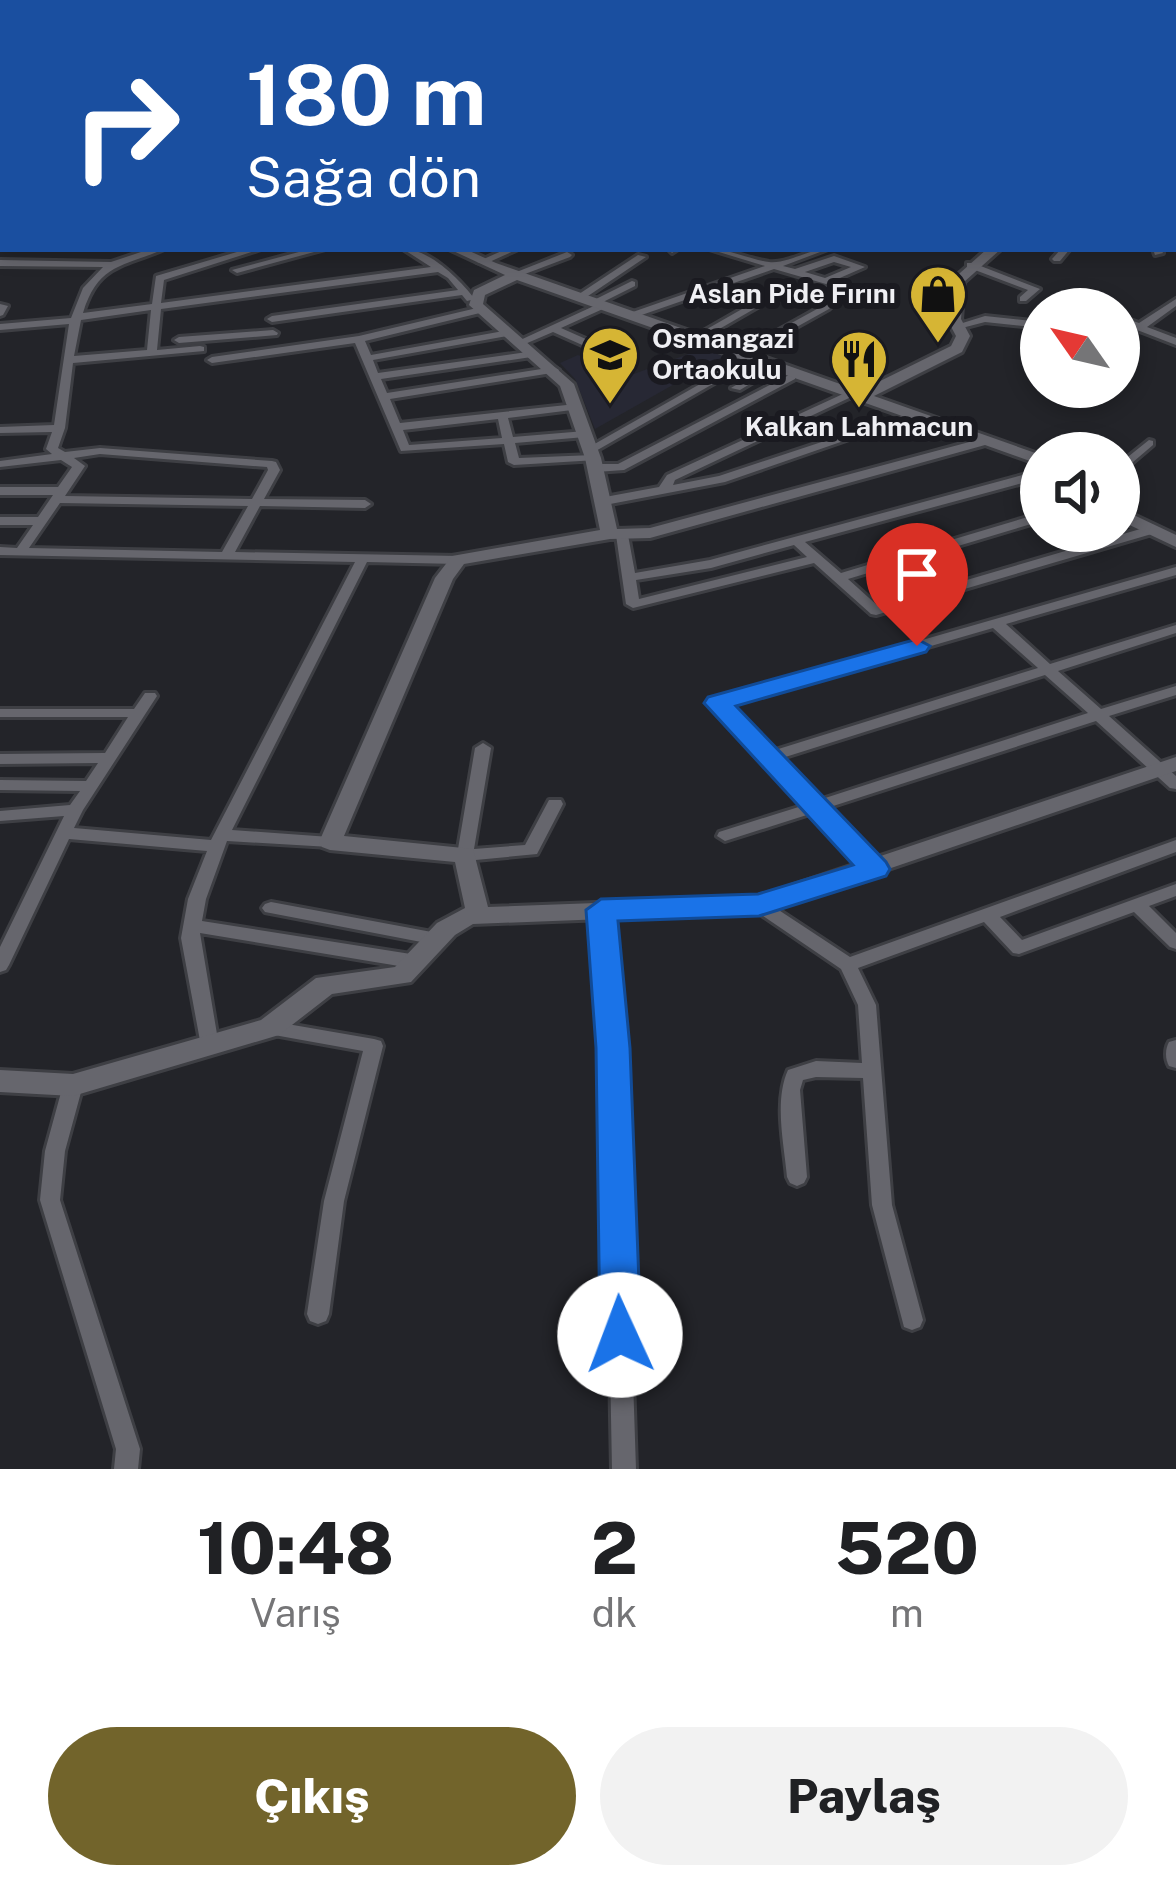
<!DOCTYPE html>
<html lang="tr">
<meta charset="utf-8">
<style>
:root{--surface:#fff;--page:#f2f2f2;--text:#202124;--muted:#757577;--accent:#72642b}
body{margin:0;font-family:"Public Sans",sans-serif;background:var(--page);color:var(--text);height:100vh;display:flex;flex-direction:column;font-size:45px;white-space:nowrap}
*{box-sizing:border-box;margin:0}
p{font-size:39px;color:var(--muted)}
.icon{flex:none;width:66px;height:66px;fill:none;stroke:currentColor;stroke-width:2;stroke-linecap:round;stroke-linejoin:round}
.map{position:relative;height:1469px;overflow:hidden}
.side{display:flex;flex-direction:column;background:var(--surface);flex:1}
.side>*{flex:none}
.top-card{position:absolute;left:0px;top:0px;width:1176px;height:252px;box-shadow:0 6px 18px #0003;background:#1a4fa0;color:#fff;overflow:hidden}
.needle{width:78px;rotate:304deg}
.controls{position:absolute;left:1020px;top:288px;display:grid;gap:24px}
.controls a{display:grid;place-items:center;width:120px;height:120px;border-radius:50%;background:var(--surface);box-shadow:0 6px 18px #0003;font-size:60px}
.pin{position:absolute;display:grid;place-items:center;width:102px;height:102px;color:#fff;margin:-123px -51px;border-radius:50% 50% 50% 0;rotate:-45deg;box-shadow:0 0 12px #0007}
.pin .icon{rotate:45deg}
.me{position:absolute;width:132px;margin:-66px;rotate:358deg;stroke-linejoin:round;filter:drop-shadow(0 0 9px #0008)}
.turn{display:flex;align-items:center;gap:42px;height:252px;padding:0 48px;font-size:54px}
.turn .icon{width:156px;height:156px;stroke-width:2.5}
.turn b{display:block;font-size:84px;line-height:102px}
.eta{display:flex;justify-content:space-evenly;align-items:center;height:204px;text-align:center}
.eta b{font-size:72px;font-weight:800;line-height:84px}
.button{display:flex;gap:24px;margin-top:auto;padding:24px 48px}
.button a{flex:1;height:138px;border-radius:72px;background:var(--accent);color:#fff;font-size:48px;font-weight:800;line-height:138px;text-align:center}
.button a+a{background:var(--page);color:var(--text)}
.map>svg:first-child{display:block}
</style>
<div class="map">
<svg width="1176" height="1469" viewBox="0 0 1176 1469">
<rect width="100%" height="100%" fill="#232429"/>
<path fill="#272834" d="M702,349L724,356L595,429L575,379L560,363L578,355L631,375Z"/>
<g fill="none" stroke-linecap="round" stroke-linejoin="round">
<defs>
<g id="street">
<path d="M23,0L111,1L114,3H25Z"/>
<path d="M427,0H434L430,3H423Z"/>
<path d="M543,0H549L548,3H542Z"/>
<rect x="562" y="0" width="6" height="3"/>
<path d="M719,0H726L730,3H723Z"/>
<path d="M0,1L19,3L0,5Z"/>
<rect x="0" y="13" width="3" height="4"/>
<path d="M3,32V36L0,37V33Z"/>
<path d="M0,53L3,54V59L0,58Z"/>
<rect x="0" y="81" width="3" height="4"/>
<path d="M1173,83L1176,84V88L1173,87Z"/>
<rect x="0" y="93" width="3" height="4"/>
<rect x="0" y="106" width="3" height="4"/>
<rect x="0" y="192" width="3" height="6"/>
<rect x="0" y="223" width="3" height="6"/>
<rect x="0" y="238" width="3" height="6"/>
<path d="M150,249H164C124,267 98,263 83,313L152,304L156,276L247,249H261L164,280L161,303L431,267L403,249C430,249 459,279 475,299L467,301L462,295L272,322L267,319L272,316L458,290L448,278L438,272L161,309L157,350L200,346L204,347V351L73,363L65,428L58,448L65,452L100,448L272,461L276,462L280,470L264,499L365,500L371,504L365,508L260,506L235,552L458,556L464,560L458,564L367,562L232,830L330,837L336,838L338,842L336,846L330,847L227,841L206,899L202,921L417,955L423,957L426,962L423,967L417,969L200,933L219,1046L217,1051L210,1053L203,1051L201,1046L181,938L188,899L207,851L69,839L9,965L6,970L0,972V947L64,816L0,821V811L70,805L80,791L0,790V780L86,781L98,763L0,764V754L105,753L128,717H0V709H134L145,693H155L157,696L83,810L74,828L211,840L355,562L0,555V547L17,548L33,525H0V517H38L53,495H0V487H58L72,467L61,460L0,467V461L52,454L46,449L52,432L0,433V427L54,425L69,324L0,330V324L71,318L83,288L103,267L0,266V260L111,262ZM151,310L147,350L74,356L81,320ZM100,454L267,467L268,470L252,499L65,496L85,466L74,458ZM60,503L248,506L222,552L29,548Z"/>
<path d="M310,249H325L237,273L232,270Z"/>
<path d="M506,249H518L485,264L477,262Z"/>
<path d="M668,249H678L672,253Z"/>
<path d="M709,249C730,249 748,259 769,262C788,264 808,249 828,249L783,266L795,269L834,256L865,267L826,284L774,269L633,318H627V314L765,266ZM834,262L851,267L825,278L805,272Z"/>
<path d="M1061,249H1070L1060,261H1054L1052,259Z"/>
<path d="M1153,249H1161L1163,253L1155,255Z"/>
<path d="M567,252L572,255L570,257L517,277L509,275Z"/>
<path d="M638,255L646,257L582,300H576V296Z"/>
<path d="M967,263H973L1040,289L1026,301H1020V297L1028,290L967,267Z"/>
<path d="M632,281L635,282V286L599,304H605V308L561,328L597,344V348H589L553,332L525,344L516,342L596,305L588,303Z"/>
<path d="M770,293L775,296L773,298L702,339L693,337Z"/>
<path d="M1176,299V306L1147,327L1176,338V345L1119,323V316L1139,323Z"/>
<path d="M0,304L8,306L3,315L0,316Z"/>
<path d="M826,304L831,307L829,309L748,354L739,352Z"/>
<path d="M481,307L484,308V312L365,341L371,355L509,330L514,333L513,335L373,360L378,373L534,351L539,354L538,356L381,379L387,393L554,367L559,370L558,372L390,399L400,423L576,404L581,407L580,409L508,418L513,437L585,431L591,434L585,437L515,443L519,458L593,455L599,458L597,460L514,465L508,462L504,444L401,451L355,343L212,363L207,360L212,357L359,336ZM498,419L502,438L409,445L403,430Z"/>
<path d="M985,316L1041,322V328L985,322L958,329L953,326Z"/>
<path d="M273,330L278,333L277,335L179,343L174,340L179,337Z"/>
<path d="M744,359L753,361L594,452H586L584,450Z"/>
<path d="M766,367L775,369L740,390L731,388Z"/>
<path d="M791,374L795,375V379L624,470L596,472L590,468L596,464H618Z"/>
<path d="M845,393L850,396L849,398L675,480L673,485L719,476L900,416L904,415L910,418L725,482L605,505L599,501L605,497L659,487L667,475Z"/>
<path d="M1149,440L1153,441V445L1119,474V464Z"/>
<path d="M1041,470V478L805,542L841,573L1041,513V521L848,579L878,606L1147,527H1155L1157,530L1155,533L876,615L871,614L814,563L633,608L626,604L616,535L618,532H626L628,535L635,573L710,560ZM794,545L807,557L639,599L636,580L711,568Z"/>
<path d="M1176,567V575L1006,624L1050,664L1176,625V633L1058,671L1101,709L1176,686V695L1109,716L1176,776V789L1170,788L1096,721L827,808L881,865L883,869L881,873H869L813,813L725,841L717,836L719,832L805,805L713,706L711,703L713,700ZM993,628L1038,668L772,751L728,705ZM1045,675L1088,713L819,800L779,759Z"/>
<path d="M483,743L491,748L474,849L525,845L549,800H561L563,804L537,854L465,861L459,859L457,855L475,748Z"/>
<path d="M1176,840V852L1000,917L1022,940L1176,884V896L1149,906L1176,933V949L1170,947L1134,912L1019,954L1013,953L984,922L858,968L876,1005L892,1205L923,1320L920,1327L912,1330L904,1327L872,1205L863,1078L816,1077L803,1080L800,1090L807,1177L804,1183L797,1186L790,1183L787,1177C784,1143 774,1101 788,1070L816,1061L862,1063L858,1005L841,969L753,909L750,905L753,901H765L850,957Z"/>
<path d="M271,902L437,933L443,935L446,939L443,943L437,945L265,912L262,908L265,904Z"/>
<path d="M601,904L607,906L610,910L622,1048L636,1469H612L604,1048L592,910L595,906Z"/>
<path d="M270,1021L374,1039L381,1041L383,1046L344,1201L329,1314L326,1321L318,1324L310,1321L307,1314L324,1201L363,1051L263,1033L261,1028L263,1023Z"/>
<path d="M1176,1040V1068L1169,1066C1165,1059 1165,1049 1169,1042Z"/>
<path d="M73,1077L80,1080L83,1085L65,1151L60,1200L140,1449L138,1469H114L116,1449L40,1200L45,1151L63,1085L66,1080Z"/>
</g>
<g id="secondary">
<rect x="506" y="0" width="8" height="3"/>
<path d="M807,0H822L823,1L799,3Z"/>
<rect x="1173" y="99" width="3" height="6"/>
<path d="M0,156H3L0,164Z"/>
<rect x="1173" y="199" width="3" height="8"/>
<path d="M449,249H465L496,263L860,391L951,346L956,336L947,319L951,281L987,249H1001L964,282L961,319L970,336L962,352L874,396L1041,455V465L985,445L650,538L610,539L464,564L453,579L344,836L473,849L488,907L758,897L1176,757V771L759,913L473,924L455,935L411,982L332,994L279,1035L73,1096L0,1092V1070L73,1074L261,1020L316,978L395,967L437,923L465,908L455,862L330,850L322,847L319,842L435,578L452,556L600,530L585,458L560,386L469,305L474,290L505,275ZM517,280L973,441L650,528L617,529L601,458L574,384L483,304L485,295Z"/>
<path d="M1119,508L1176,535V547L1119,520Z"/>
</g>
</defs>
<use href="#street" stroke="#3e3f44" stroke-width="6"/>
<use href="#secondary" stroke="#3e3f44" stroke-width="6"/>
<use href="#street" fill="#66666d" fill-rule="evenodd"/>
<use href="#secondary" fill="#66666d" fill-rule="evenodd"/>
</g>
<path fill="#1a73e8" stroke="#114b97" stroke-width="3" d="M917,639L930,646L926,652L736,706L886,862L890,869L886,876L759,916L618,921L630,1048L641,1335L635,1348L620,1354L606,1348L600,1335L596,1048L586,910L601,899L758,894L853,865L704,703L708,697Z"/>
<defs>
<symbol id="shop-pin" viewBox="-11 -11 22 30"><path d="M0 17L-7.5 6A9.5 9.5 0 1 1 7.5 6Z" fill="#d6b534" stroke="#1a1a20"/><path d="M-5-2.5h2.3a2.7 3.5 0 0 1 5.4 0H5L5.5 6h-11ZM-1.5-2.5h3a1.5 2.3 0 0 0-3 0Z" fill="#111"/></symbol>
<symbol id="school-pin" viewBox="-11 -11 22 30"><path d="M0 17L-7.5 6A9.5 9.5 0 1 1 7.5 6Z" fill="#d6b534" stroke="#1a1a20"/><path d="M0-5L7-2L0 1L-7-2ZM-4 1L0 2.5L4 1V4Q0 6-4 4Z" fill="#111"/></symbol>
<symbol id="restaurant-pin" viewBox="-11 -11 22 30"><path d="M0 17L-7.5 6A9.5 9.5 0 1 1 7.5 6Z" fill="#d6b534" stroke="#1a1a20"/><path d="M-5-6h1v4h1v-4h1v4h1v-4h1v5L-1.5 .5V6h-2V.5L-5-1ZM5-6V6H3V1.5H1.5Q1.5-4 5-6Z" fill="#111"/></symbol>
</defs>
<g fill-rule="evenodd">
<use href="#shop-pin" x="905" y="261" width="66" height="90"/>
<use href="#school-pin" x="577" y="322" width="66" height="90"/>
<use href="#restaurant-pin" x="826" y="326" width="66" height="90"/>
</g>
<g text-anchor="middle" stroke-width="12" stroke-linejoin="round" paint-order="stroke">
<g font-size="27" font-weight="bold" fill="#efeff3" stroke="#1a1a20" text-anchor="end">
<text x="896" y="303">Aslan Pide Fırını</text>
<text x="652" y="348" text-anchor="start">Osmangazi<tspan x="652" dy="31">Ortaokulu</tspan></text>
<text x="859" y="436" text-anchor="middle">Kalkan Lahmacun</text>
</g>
</g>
</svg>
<div class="controls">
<a><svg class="needle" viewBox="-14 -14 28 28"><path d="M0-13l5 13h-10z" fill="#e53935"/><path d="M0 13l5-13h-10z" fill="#757577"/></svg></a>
<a><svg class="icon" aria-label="sound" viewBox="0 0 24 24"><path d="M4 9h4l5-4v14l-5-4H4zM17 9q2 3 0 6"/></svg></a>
</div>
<div class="pin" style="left:917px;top:646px;background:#d93025"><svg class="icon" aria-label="arrive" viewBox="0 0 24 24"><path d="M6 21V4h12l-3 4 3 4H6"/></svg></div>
<svg class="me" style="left:620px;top:1335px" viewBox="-20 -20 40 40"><circle r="19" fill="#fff"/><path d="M0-13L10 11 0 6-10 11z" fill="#1a73e8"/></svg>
<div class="top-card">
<div class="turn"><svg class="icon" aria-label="right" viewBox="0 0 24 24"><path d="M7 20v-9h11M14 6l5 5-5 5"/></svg><div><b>180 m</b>Sağa dön</div></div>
</div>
</div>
<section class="side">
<div class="eta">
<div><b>10:48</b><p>Varış</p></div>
<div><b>2</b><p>dk</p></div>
<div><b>520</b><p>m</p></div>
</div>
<div class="button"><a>Çıkış</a><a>Paylaş</a></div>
</section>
